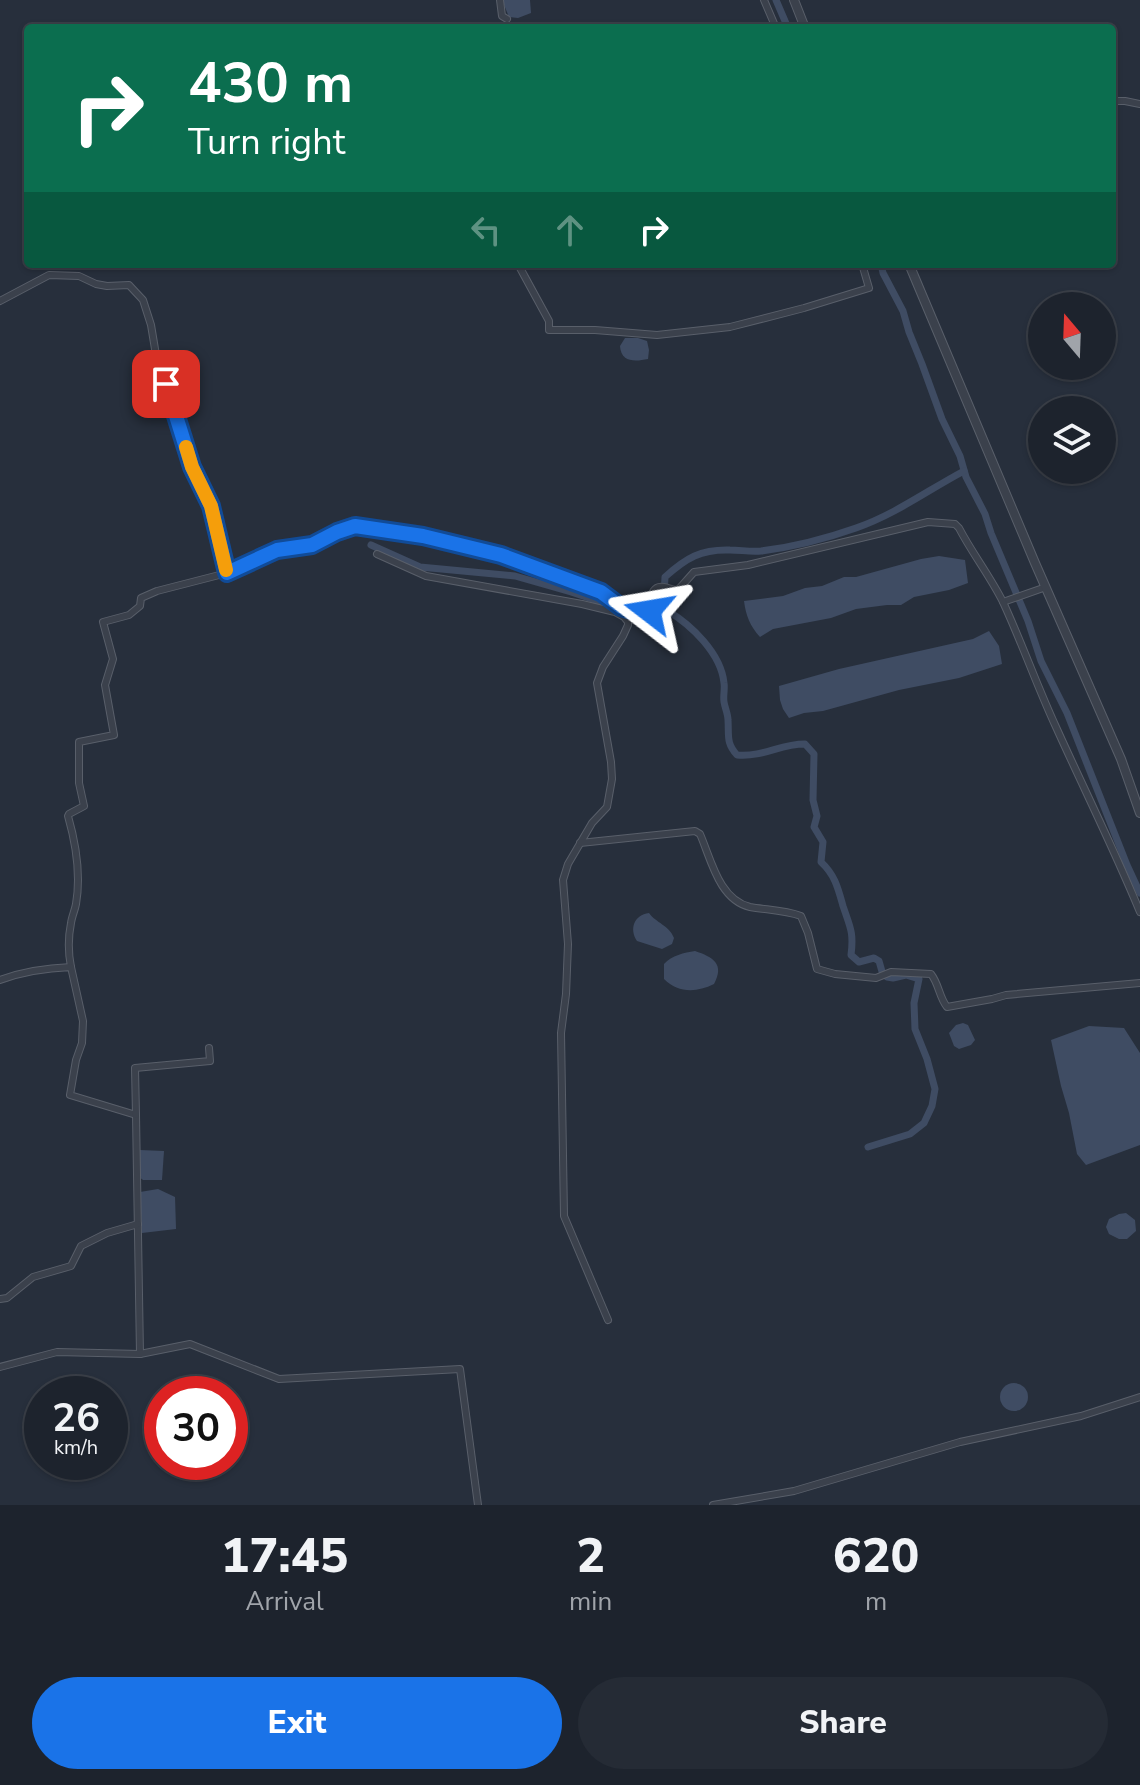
<!DOCTYPE html>
<style>
:root{--surface:#1d232d;--page:#252b35;--text:#f1f3f6;--muted:#a0a4aa;--line:#3b4049;--accent:#1a73e8}
body{margin:0;font-family:"Nunito Sans",sans-serif;background:var(--page);color:var(--text);height:100vh;display:flex;flex-direction:column;font-size:30px;white-space:nowrap}
*{box-sizing:border-box;margin:0}
p{font-size:26px;color:var(--muted)}
.icon{flex:none;width:44px;height:44px;fill:none;stroke:currentColor;stroke-width:2;stroke-linecap:round;stroke-linejoin:round}
.map{position:relative;height:1505px;overflow:hidden}
.sheet{display:flex;flex-direction:column;background:var(--surface);flex:1}
.sheet>*{flex:none}
.top-card{position:absolute;left:24px;top:24px;width:1092px;height:244px;border-radius:8px;box-shadow:0 2px 6px #0004,0 0 0 2px var(--line);background:#0b6e4f;color:#fff;overflow:hidden}
.needle{width:52px;rotate:341deg}
.tools{position:absolute;left:1028px;top:292px;display:grid;gap:16px}
.tools a{display:grid;place-items:center;width:88px;height:88px;border-radius:50%;background:var(--surface);box-shadow:0 2px 6px #0004,0 0 0 2px var(--line);font-size:40px}
.speed{position:absolute;left:24px;top:1376px;display:flex;gap:16px;font-size:40px;font-weight:700;text-align:center}
.speed>*{display:grid;place-content:center;width:104px;height:104px;border-radius:50%;background:var(--surface);box-shadow:0 2px 6px #0004,0 0 0 2px var(--line);line-height:1}
.speed small{font-size:20px;font-weight:400}
.speed .limit{border:12px solid #d22;background:#fff;color:#111}
.pin{position:absolute;display:grid;place-items:center;width:68px;height:68px;color:#fff;margin:-34px;border-radius:16px;box-shadow:0 4px 12px #0006}
.me{position:absolute;width:88px;margin:-44px;rotate:284deg;stroke-linejoin:round;filter:drop-shadow(0 0 6px #0008)}
.turn{display:flex;align-items:center;gap:28px;height:168px;padding:0 32px;font-size:36px}
.turn .icon{width:104px;height:104px;stroke-width:2.5}
.turn b{display:block;font-size:56px;line-height:68px}
.lanes{display:flex;align-items:center;height:76px;padding:0 32px;background:#0003;justify-content:center;gap:40px;direction:ltr}
.lanes .off{opacity:.35}
.eta{display:flex;justify-content:space-evenly;align-items:center;height:136px;text-align:center}
.eta b{font-size:48px;font-weight:800;line-height:56px}
.cta{display:flex;gap:16px;margin-top:auto;padding:16px 32px}
.cta a{flex:1;height:92px;border-radius:48px;background:var(--accent);color:#fff;font-size:32px;font-weight:800;line-height:92px;text-align:center}
.cta a+a{background:var(--page);color:var(--text)}
.map>svg:first-child{display:block}
</style>
<div class="map">
<svg width="1140" height="1505" viewBox="0 0 1140 1505">
<rect width="100%" height="100%" fill="#272f3c"/>
<g fill="#3f4c63">
<path d="M502,0H530L531,13L518,18L509,17Z"/>
<path d="M625,338H638L647,341L649,350L648,359C634,362 621,362 620,346Z"/>
<path d="M939,556L965,560L968,583L949,590L914,597L901,605H887L856,609L831,618L773,629L760,637C750,626 746,616 744,601L783,596L805,588L822,586L844,577H856L921,559Z"/>
<path d="M989,631L999,646L1002,664L959,678L899,690L823,711L804,713L789,718L783,709L780,700L779,686L839,669L973,639Z"/>
<path d="M649,913C656,923 669,925 674,938L672,944L662,949L637,941C629,929 634,915 649,913Z"/>
<path d="M695,951C713,957 725,964 714,984C696,993 678,993 664,979V964C672,955 684,953 695,951Z"/>
<path d="M963,1023L968,1025L975,1040L971,1045L959,1049L954,1046L949,1033L956,1025Z"/>
<path d="M1089,1026L1124,1028L1140,1053V1145L1086,1165L1077,1154L1069,1113L1061,1086L1051,1040Z"/>
<path d="M140,1150L164,1151L162,1180H143L139,1177Z"/>
<path d="M158,1189L175,1197L176,1229L142,1233L140,1192Z"/>
<path d="M1126,1213L1135,1220L1136,1231L1127,1239H1119L1109,1234L1106,1227L1109,1219L1119,1214Z"/>
<circle cx="1014" cy="1397" r="14"/>
</g>
<g fill="none" stroke-linecap="round" stroke-linejoin="round">
<g stroke="#3f4c63" stroke-width="7">
<path d="M776,0L788,28"/>
<path d="M881,264L883,273L903,311L909,332L922,364L942,419L960,456L966,477L985,514L991,533L1028,621L1041,661L1067,713L1127,865L1140,893"/>
<path d="M371,545L420,567L515,576L571,592L613,606L641,619H650L659,613L668,611C691,625 721,653 724,683C725,689 723,696 724,702C725,708 728,714 728,720C729,736 726,743 737,755C765,757 779,744 805,744L814,754L813,800L817,816L814,827L823,842L821,862C835,875 838,888 843,906C850,927 854,932 851,955L859,962L874,958L879,961L883,975"/>
<path d="M659,613L664,596L665,577C686,558 701,549 730,550C740,550 751,552 761,551C793,547 825,539 856,528C896,514 928,490 964,471"/>
<path d="M868,1147L910,1134L924,1123L932,1106L935,1089L927,1059L915,1029L914,1003L919,979L906,975L893,978L887,977"/>
</g>
<defs>
<g id="minor">
<path d="M500,0L502,16L507,19"/>
<path d="M764,0L776,28"/>
<path d="M1112,101H1125L1140,104"/>
<path d="M519,266L549,321V330H595L657,335L730,327L804,308L869,288L862,264"/>
<path d="M0,301L49,275L79,276L96,284L107,286L129,285L143,300L151,325L157,361L168,388L192,467L211,506L227,573"/>
<path d="M377,554L426,576L582,604L615,612L624,617L628,622V625L623,636L603,667L597,683L611,762L612,779L607,807L592,823L568,864L563,880L568,944L566,994L561,1033L564,1216L608,1320"/>
<path d="M1003,602L1046,587"/>
<path d="M580,843L695,831L700,834C711,859 719,900 750,907C767,910 784,910 801,916L808,933L817,969L835,974L876,978L891,972L931,974C939,984 939,997 947,1007L992,999L1006,995L1140,983"/>
<path d="M71,967C68,952 68,938 71,923C72,916 75,910 76,904C81,875 76,844 68,816L69,814L84,806L79,783V742L114,735L105,685L113,659L103,622L129,615L140,606L141,598L157,591L227,573L277,550L312,545L337,532L355,526L423,536L501,555L601,592L616,604L642,614H646C651,604 649,584 664,587C669,588 673,590 678,590L694,572L748,565L928,522L955,524L959,528C972,553 990,576 1003,602C1022,643 1037,686 1056,727C1084,789 1114,849 1140,912"/>
<path d="M0,980C24,971 46,968 71,967L83,1021L82,1043L76,1060L70,1095L136,1115L140,1354"/>
<path d="M136,1115L135,1068L210,1061L209,1048"/>
<path d="M0,1299L7,1298L33,1277L71,1266L81,1246L107,1233L138,1224"/>
<path d="M0,1367L57,1352L140,1354L190,1344L279,1379L460,1369L478,1505"/>
<path d="M713,1505L794,1491L960,1442L1081,1416L1140,1397"/>
</g>
<g id="tertiary">
<path d="M794,0L805,28"/>
<path d="M909,264L1035,563L1121,759L1140,813"/>
</g>
</defs>
<use href="#minor" stroke="#595f6a" stroke-width="8"/>
<use href="#tertiary" stroke="#595f6a" stroke-width="10"/>
<use href="#minor" stroke="#3b414c" stroke-width="6"/>
<use href="#tertiary" stroke="#3b414c" stroke-width="8"/>
</g>
<g fill="none" stroke-linecap="round" stroke-linejoin="round">
<defs>
<path id="route" d="M166,384L192,467L211,506L227,573L277,550L312,545L337,532L355,526L423,536L501,555L601,592L621,607L646,614L649,611"/>
</defs>
<use href="#route" stroke="#114b97" stroke-width="20"/>
<use href="#route" stroke="#1a73e8" stroke-width="14"/>
<path stroke="#f59e0b" stroke-width="14" d="M186,447L192,467L211,506L226,570"/>
</g>
</svg>
<div class="tools">
<a><svg class="needle" viewBox="-14 -14 28 28"><path d="M0-13l5 13h-10z" fill="#e53935"/><path d="M0 13l5-13h-10z" fill="#a0a4aa"/></svg></a>
<a><svg class="icon" aria-label="layers" viewBox="0 0 24 24"><path d="M12 4l9 5-9 5-9-5zM3 14l9 5 9-5"/></svg></a>
</div>
<div class="speed"><div>26<small>km/h</small></div><div class="limit">30</div></div>
<div class="pin" style="left:166px;top:384px;background:#d93025"><svg class="icon" aria-label="arrive" viewBox="0 0 24 24"><path d="M6 21V4h12l-3 4 3 4H6"/></svg></div>
<svg class="me" style="left:649px;top:611px" viewBox="-20 -20 40 40"><path d="M0-17L14 15 0 8-14 15z" fill="#1a73e8" stroke="#fff" stroke-width="4"/></svg>
<div class="top-card">
<div class="turn"><svg class="icon" aria-label="right" viewBox="0 0 24 24"><path d="M7 20v-9h11M14 6l5 5-5 5"/></svg><div><b>430 m</b>Turn right</div></div>
<div class="lanes"><svg class="icon off" aria-label="left" viewBox="0 0 24 24"><path d="M17 20v-9H6M10 6l-5 5 5 5"/></svg><svg class="icon off" aria-label="ahead" viewBox="0 0 24 24"><path d="M12 20V5M6 11l6-6 6 6"/></svg><svg class="icon" aria-label="right" viewBox="0 0 24 24"><path d="M7 20v-9h11M14 6l5 5-5 5"/></svg></div>
</div>
</div>
<section class="sheet">
<div class="eta">
<div><b>17:45</b><p>Arrival</p></div>
<div><b>2</b><p>min</p></div>
<div><b>620</b><p>m</p></div>
</div>
<div class="cta"><a>Exit</a><a>Share</a></div>
</section>
